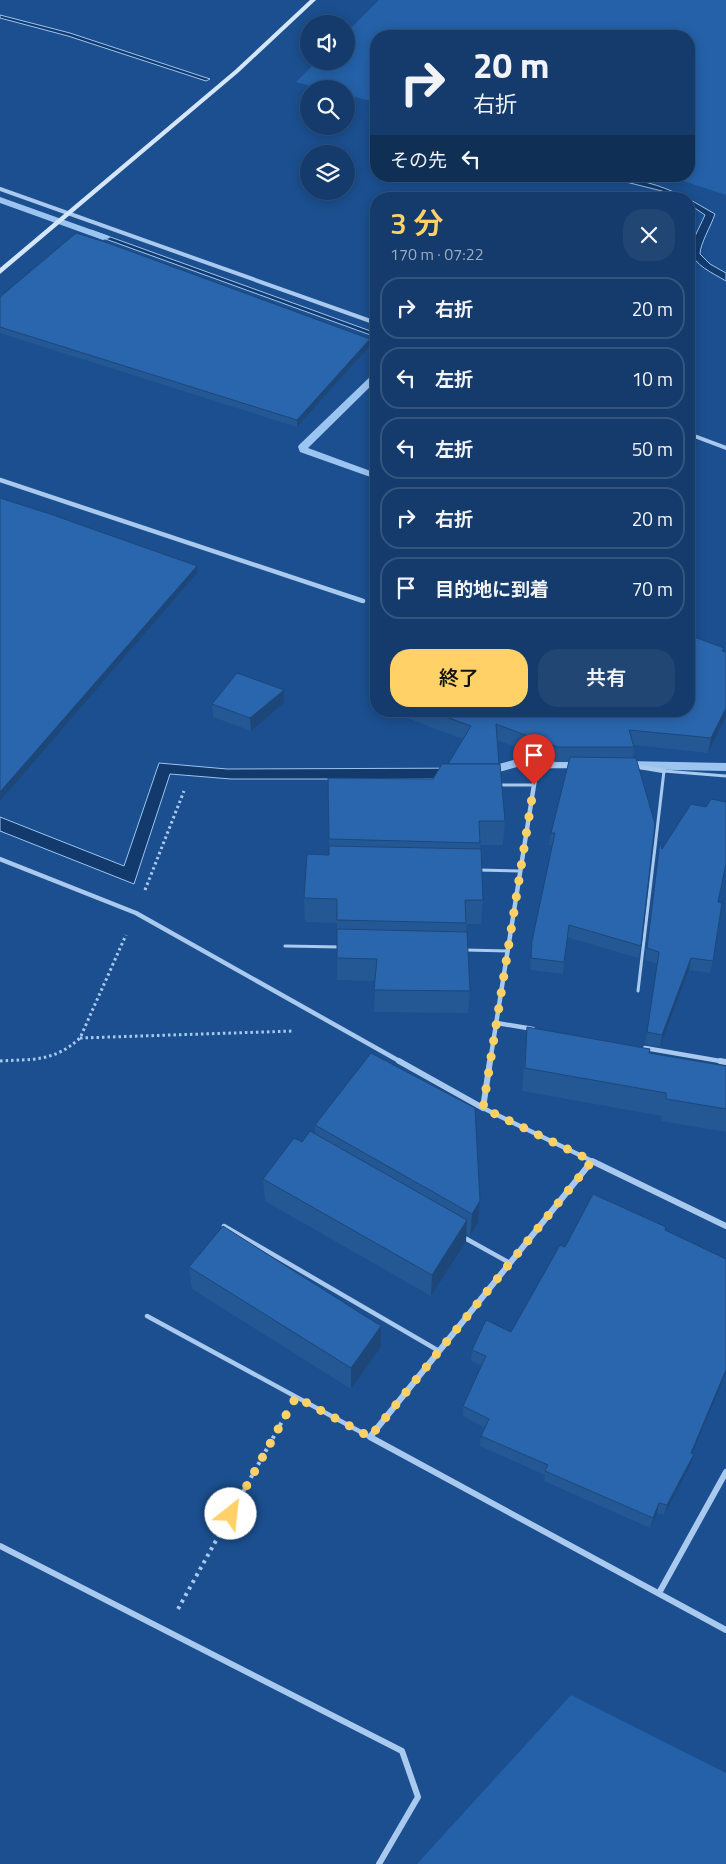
<!DOCTYPE html>
<html lang="ja">
<meta charset="utf-8">
<style>
:root{--surface:#143b6b;--page:#214673;--text:#f1f3f6;--muted:#9dadc1;--line:#33557e;--accent:#ffd166}
body{margin:0;font-family:"Titillium Web","Noto Sans JP",sans-serif;background:var(--page);color:var(--text);height:100vh;display:flex;flex-direction:column;font-size:19px;white-space:nowrap}
*{box-sizing:border-box;margin:0}
p{font-size:16px;color:var(--muted)}
.icon{flex:none;width:28px;height:28px;fill:none;stroke:currentColor;stroke-width:2;stroke-linecap:round;stroke-linejoin:round}
.map{position:relative;flex:1;overflow:hidden}
.panel{position:absolute;left:370px;top:192px;width:325px;height:525px;display:flex;flex-direction:column;background:var(--surface);border-radius:20px;box-shadow:0 2px 12px #0003,0 0 0 1px var(--line)}
.panel>*{flex:none}
.banner{position:absolute;left:370px;top:30px;width:325px;height:152px;border-radius:20px;box-shadow:0 2px 12px #0003,0 0 0 1px var(--line);background:#143b6b;color:var(--text);overflow:hidden}
.controls{position:absolute;left:300px;top:15px;display:grid;gap:10px}
.controls a{display:grid;place-items:center;width:55px;height:55px;border-radius:50%;background:var(--surface);box-shadow:0 2px 12px #0003,0 0 0 1px var(--line);font-size:25px}
.pin{position:absolute;display:grid;place-items:center;width:42px;height:42px;color:#fff;margin:-51px -21px;border-radius:50% 50% 50% 0;rotate:-45deg;box-shadow:0 0 5px #0007}
.pin .icon{rotate:45deg}
.me{position:absolute;width:55px;margin:-28px;rotate:29deg;stroke-linejoin:round;filter:drop-shadow(0 0 4px #0008)}
.turn{display:flex;align-items:center;gap:18px;height:105px;padding:0 20px;font-size:22px}
.turn .icon{width:65px;height:65px;stroke-width:2.5}
.turn b{display:block;font-size:35px;line-height:42px}
.then{display:flex;align-items:center;height:48px;padding:0 20px;background:#0003;gap:10px;font-size:19px}
.round{display:grid;place-items:center;flex:none;width:52px;height:52px;border-radius:20px;background:var(--page)}
.head{display:flex;align-items:center;justify-content:space-between;height:85px;padding:0 20px}
h1{font-size:30px;font-weight:600;line-height:38px;color:var(--accent)}
.cta{display:flex;gap:10px;margin-top:auto;padding:10px 20px}
.cta a{flex:1;height:58px;border-radius:20px;background:var(--accent);color:#111;font-size:20px;font-weight:600;line-height:58px;text-align:center}
.cta a+a{background:var(--page);color:var(--text)}
ul{padding:0;list-style:none}
li{display:flex;align-items:center;gap:15px;height:62px;margin:0 10px 8px;padding:0 10px;border:2px solid var(--line);border-radius:20px}
li div{flex:1}
li b{display:block;font-size:19px}
li em{font-style:normal}
.map>svg:first-child{display:block}
</style>
<div class="map">
<svg width="726" height="1864" viewBox="0 0 726 1864">
<rect width="100%" height="100%" fill="#1b4f8f"/>
<g fill="#2461a8">
<path d="M379,0H726V195L668,176H689V36H376V102L346,95V89H323L296,82L317,61H346V33Z"/>
<path d="M571,1695L726,1773V1864H417Z"/>
</g>
<g fill="#123a6d" stroke="#9cc4f0">
<path d="M0,15L70,33L210,79L206,81L68,36L0,18Z"/>
<path d="M602,176C630,176 663,185 688,199H680L662,191Z"/>
<path d="M689,199L715,214C711,226 700,244 700,254L710,264L726,273V281C711,272 695,266 689,249L705,215L689,204Z"/>
<path d="M91,230L376,333V337L89,233Z"/>
<path d="M159,763L227,769L490,768L493,779H231L170,774L134,884L0,831V817L124,866Z"/>
</g>
<g fill="none" stroke-linecap="round" stroke-linejoin="round">
<g fill="#9cc4f0" fill-rule="evenodd">
<path d="M0,197L109,236L110,238L103,240L0,203Z"/>
<path d="M376,373V381L308,448L376,473V479L300,452L298,447L299,445L373,374Z"/>
<path d="M517,759L584,760L590,764L584,768L517,767L485,776L479,772L481,769Z"/>
<path d="M626,761L726,763V771L626,769L620,765Z"/>
</g>
<g stroke="#a9c9ee" stroke-width="3" stroke-dasharray="2.5 3" stroke-linecap="butt">
<path d="M145,890L184,791"/>
<path d="M80,1038L294,1031"/>
<path d="M0,1061C33,1059 54,1062 80,1038L126,935"/>
</g>
<path stroke="#a9c9ee" stroke-width="4" stroke-dasharray="3 4.5" stroke-linecap="butt" d="M178,1609L284,1418"/>
<g stroke="#a9c9ee" stroke-width="3">
<path d="M497,785H534"/>
<path d="M478,870L520,871"/>
<path d="M285,946L340,947"/>
<path d="M465,950L508,951"/>
<path d="M638,991L664,771L726,776"/>
</g>
<g stroke="#a9c9ee" stroke-width="4.5">
<path d="M483,1108L592,1161"/>
<path d="M224,1226L439,1351"/>
<path d="M463,1237L510,1263"/>
<path d="M147,1316L370,1437"/>
</g>
<g stroke="#a9c9ee" stroke-width="4">
<path d="M0,189L376,323"/>
<path d="M689,434L726,448"/>
</g>
<g stroke="#a9c9ee" stroke-width="4.5">
<path d="M0,480L363,601"/>
<path d="M634,766L664,771"/>
<path d="M0,859L136,913L401,1062"/>
<path d="M497,1023L533,1029"/>
<path d="M645,1048L726,1062"/>
<path d="M490,1062L537,766H573"/>
</g>
<g stroke="#a9c9ee" stroke-width="6">
<path d="M399,1061L483,1108L490,1061"/>
<path d="M720,1061L726,1062"/>
<path d="M726,1226L592,1161L370,1437L726,1630"/>
<path d="M0,1546L402,1751L418,1797L379,1864"/>
<path d="M659,1593L726,1472"/>
</g>
<path fill="#d6e6fa" fill-rule="evenodd" d="M310,0H316L239,72L0,274V268L235,70Z"/>
</g>
<g fill="#245895">
<path d="M0,297L370,339V346L297,427L0,333Z"/>
<path d="M376,568V594L369,592V577Z"/>
<path d="M723,652H726V717L708,753L634,745V747L633,758L641,946L638,958L567,937L563,974L530,970L532,941L553,845H549L551,833L569,762H555L497,740L505,821L503,845H480L483,900L481,924H466V932L470,991L468,1013L374,1012L375,981L337,980V923L305,922L304,898L329,855L328,778L433,779L448,764L463,739L396,714V711H689Z"/>
<path d="M284,703L251,731L213,717L212,704Z"/>
<path d="M660,841L662,849L718,902L713,961L710,973L689,970L660,1047L645,1044L657,964L645,960Z"/>
<path d="M527,1027L649,1053L726,1066V1132L661,1121L662,1116L522,1091Z"/>
<path d="M315,1125L480,1201L478,1223L470,1236L466,1233V1242L431,1296L265,1201L263,1179L302,1142L315,1135Z"/>
<path d="M666,1230L692,1453L694,1454L691,1464L664,1515L657,1513L650,1528L544,1481L545,1475L480,1446L481,1436L485,1428L463,1416V1406L482,1366L471,1361L472,1350L511,1332L565,1247Z"/>
<path d="M189,1267L381,1347L351,1389L192,1289Z"/>
</g>
<g fill="#1d4779">
<path d="M370,339V346L297,427V420Z"/>
<path d="M197,566V573L0,801V792Z"/>
<path d="M284,690V703L251,731L250,718Z"/>
<path d="M726,708V717L708,753L711,738Z"/>
<path d="M691,958L689,970L660,1047L662,1035Z"/>
<path d="M480,1201L478,1223L470,1236L472,1214Z"/>
<path d="M467,1220L466,1242L431,1296L432,1275Z"/>
<path d="M381,1326V1347L351,1389V1368Z"/>
<path d="M726,1370V1373L688,1463L691,1453Z"/>
<path d="M694,1454L691,1464L664,1515L667,1505Z"/>
<path d="M659,1503L657,1513L650,1528L653,1518Z"/>
</g>
<g fill="#2a66ad" stroke="#1d4779">
<path d="M76,233L108,243L370,339L297,420L0,327V297Z"/>
<path d="M0,498L50,514L197,566L0,792Z"/>
<path d="M376,568V579L369,577Z"/>
<path d="M689,636L697,638L724,648L722,651L726,652V708L711,738L629,730L634,747H557L496,724L499,764H448L471,726L430,711H689Z"/>
<path d="M237,673L284,690L250,718L212,704Z"/>
<path d="M570,757L636,758L655,824L641,946L569,925L564,962L531,958L532,941L555,833H551Z"/>
<path d="M442,764H500L505,821H479L480,843L329,839L328,778L433,779Z"/>
<path d="M711,799L726,802V864L718,902L722,903L713,961L691,958L662,1035L647,1032L659,952L647,948L660,841L662,849L691,804L706,807Z"/>
<path d="M329,846L481,849L483,900H465L466,923L337,920V899L304,898L307,854L329,855Z"/>
<path d="M337,929L467,932L470,991L374,990L377,959L337,958Z"/>
<path d="M527,1027L650,1049L649,1053L726,1066V1109L666,1099V1093L525,1068Z"/>
<path d="M371,1053L475,1108L480,1201L472,1214L315,1125Z"/>
<path d="M310,1131L467,1220L432,1275L263,1179L294,1138L302,1142Z"/>
<path d="M593,1194L666,1227L665,1230L726,1259V1370L691,1453L694,1454L667,1505L659,1503L653,1518L545,1471L548,1465L481,1436L489,1419L463,1406L486,1356L472,1350L486,1320L511,1332L560,1245L565,1247Z"/>
<path d="M223,1226L381,1326L351,1368L189,1267Z"/>
</g>
<g fill="none" stroke-linecap="round" stroke-linejoin="round">
<path stroke="#ffd166" stroke-width="9" stroke-dasharray="0 16.2" d="M231,1514L296,1397L370,1437L592,1161L483,1108L534,785"/>
</g>
</svg>
<div class="controls">
<a><svg class="icon" aria-label="sound" viewBox="0 0 24 24"><path d="M4 9h4l5-4v14l-5-4H4zM17 9q2 3 0 6"/></svg></a>
<a><svg class="icon" aria-label="search" viewBox="0 0 24 24"><circle cx="10" cy="10" r="6"/><path d="M15 15l6 6"/></svg></a>
<a><svg class="icon" aria-label="layers" viewBox="0 0 24 24"><path d="M12 4l9 5-9 5-9-5zM3 14l9 5 9-5"/></svg></a>
</div>
<div class="pin" style="left:534px;top:785px;background:#d93025"><svg class="icon" aria-label="arrive" viewBox="0 0 24 24"><path d="M6 21V4h12l-3 4 3 4H6"/></svg></div>
<svg class="me" style="left:231px;top:1514px" viewBox="-20 -20 40 40"><circle r="19" fill="#fff"/><path d="M0-13L10 11 0 6-10 11z" fill="#ffd166"/></svg>
<div class="banner">
<div class="turn"><svg class="icon" aria-label="right" viewBox="0 0 24 24"><path d="M7 20v-9h11M14 6l5 5-5 5"/></svg><div><b>20 m</b>右折</div></div>
<div class="then">その先<svg class="icon" aria-label="left" viewBox="0 0 24 24"><path d="M17 20v-9H6M10 6l-5 5 5 5"/></svg></div>
</div>
<section class="panel">
<div class="head"><div><h1>3 分</h1><p>170 m · 07:22</p></div><a class="round"><svg class="icon" aria-label="close" viewBox="0 0 24 24"><path d="M6 6l12 12M18 6L6 18"/></svg></a></div>
<ul>
<li><svg class="icon" aria-label="right" viewBox="0 0 24 24"><path d="M7 20v-9h11M14 6l5 5-5 5"/></svg><div><b>右折</b></div><em>20 m</em></li>
<li><svg class="icon" aria-label="left" viewBox="0 0 24 24"><path d="M17 20v-9H6M10 6l-5 5 5 5"/></svg><div><b>左折</b></div><em>10 m</em></li>
<li><svg class="icon" aria-label="left" viewBox="0 0 24 24"><path d="M17 20v-9H6M10 6l-5 5 5 5"/></svg><div><b>左折</b></div><em>50 m</em></li>
<li><svg class="icon" aria-label="right" viewBox="0 0 24 24"><path d="M7 20v-9h11M14 6l5 5-5 5"/></svg><div><b>右折</b></div><em>20 m</em></li>
<li><svg class="icon" aria-label="arrive" viewBox="0 0 24 24"><path d="M6 21V4h12l-3 4 3 4H6"/></svg><div><b>目的地に到着</b></div><em>70 m</em></li>
</ul>
<div class="cta"><a>終了</a><a>共有</a></div>
</section>
</div>
